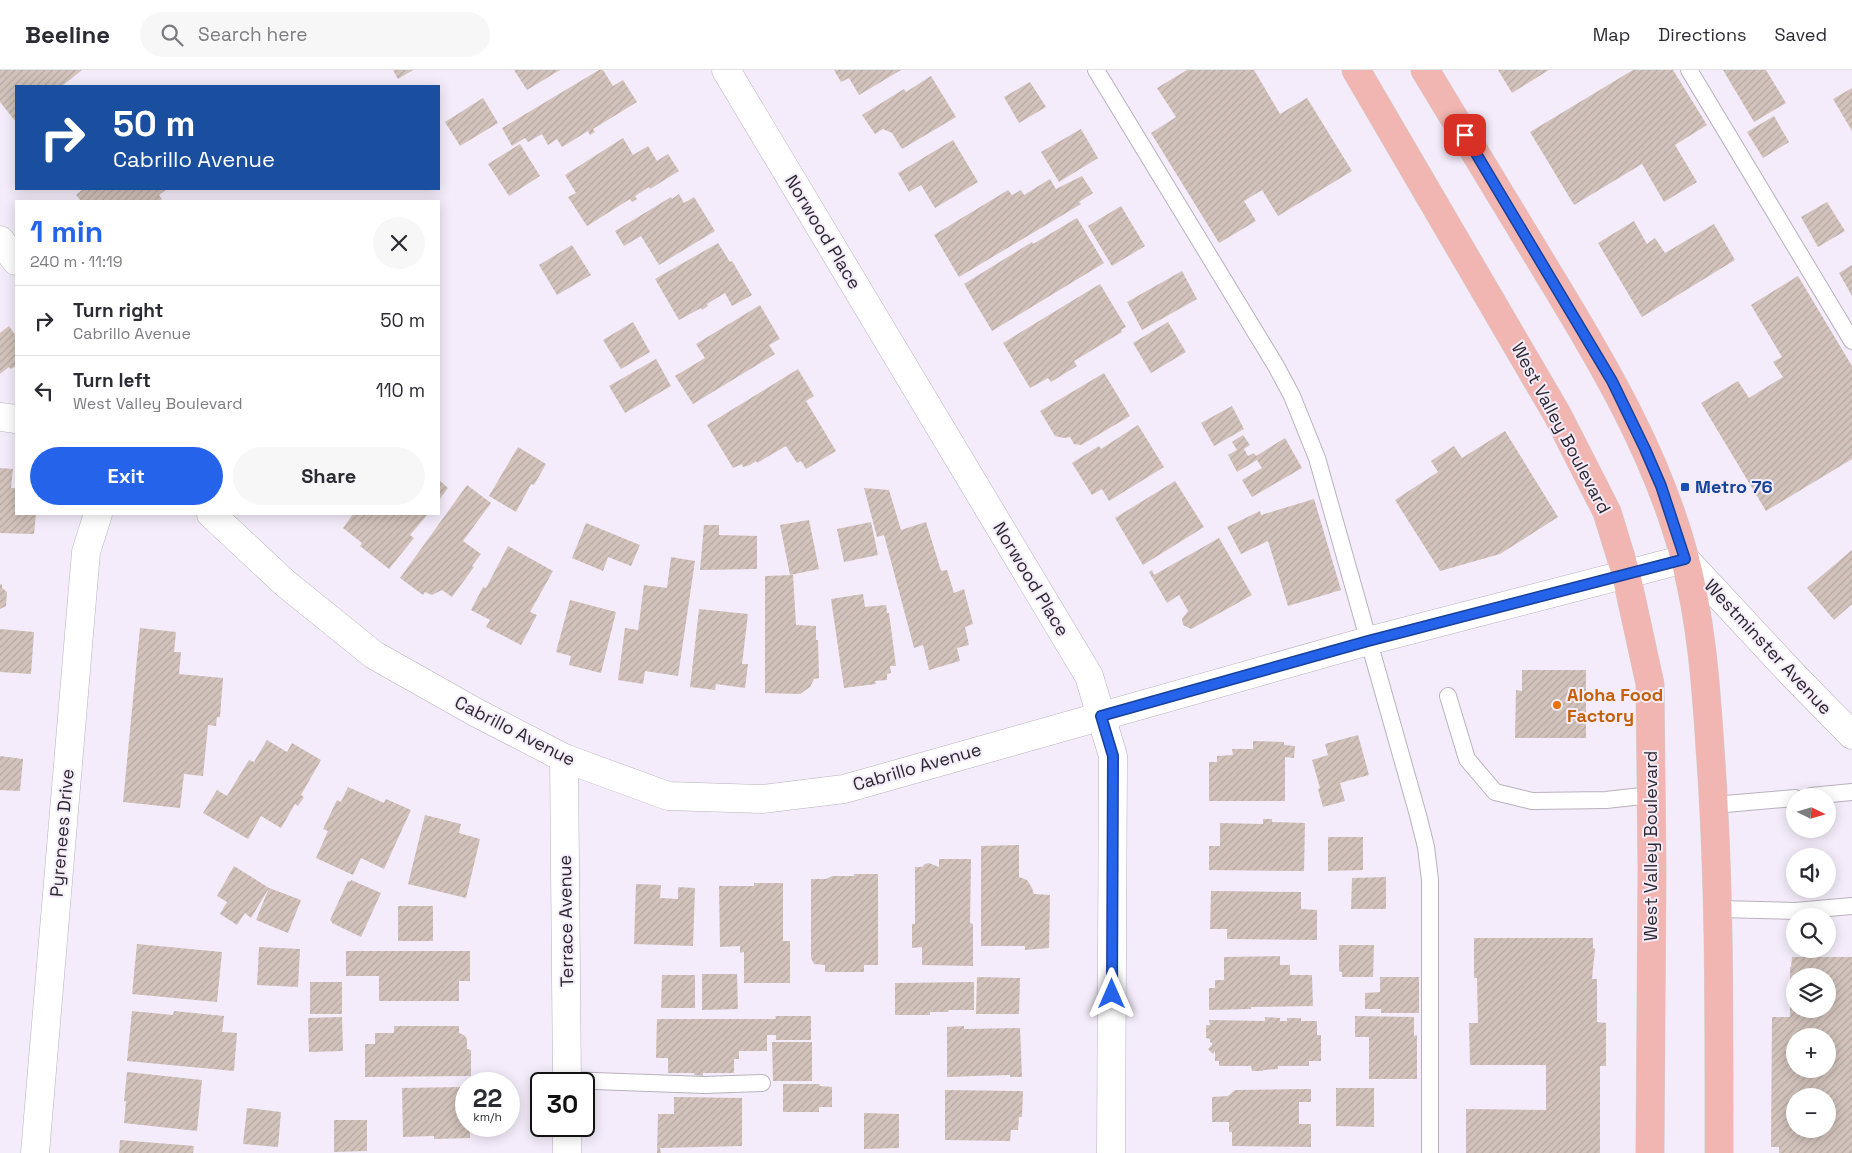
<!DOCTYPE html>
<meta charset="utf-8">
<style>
:root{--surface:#fff;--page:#f7f7f7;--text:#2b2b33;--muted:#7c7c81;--line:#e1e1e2;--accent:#2563eb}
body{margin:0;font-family:"Space Grotesk",sans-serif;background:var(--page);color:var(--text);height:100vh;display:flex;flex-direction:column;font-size:19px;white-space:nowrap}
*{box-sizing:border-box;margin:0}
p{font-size:16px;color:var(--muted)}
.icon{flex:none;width:28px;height:28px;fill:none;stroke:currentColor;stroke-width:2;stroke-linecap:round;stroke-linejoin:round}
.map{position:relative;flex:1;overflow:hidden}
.sheet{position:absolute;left:15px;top:130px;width:425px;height:315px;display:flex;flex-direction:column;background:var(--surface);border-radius:0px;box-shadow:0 2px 12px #0003}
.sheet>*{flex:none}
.hud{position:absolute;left:15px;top:15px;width:425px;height:105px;border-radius:0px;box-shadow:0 2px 12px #0003;background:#1a4fa0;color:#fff;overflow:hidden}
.needle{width:32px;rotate:95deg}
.fabs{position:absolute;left:1786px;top:718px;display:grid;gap:10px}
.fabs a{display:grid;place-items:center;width:50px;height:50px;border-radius:50%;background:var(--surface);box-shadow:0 2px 12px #0003;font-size:25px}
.speed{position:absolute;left:455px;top:1002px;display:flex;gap:10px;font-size:25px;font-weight:700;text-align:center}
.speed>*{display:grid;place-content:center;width:65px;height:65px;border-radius:50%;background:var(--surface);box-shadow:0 2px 12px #0003;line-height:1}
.speed small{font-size:12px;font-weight:400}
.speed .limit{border:2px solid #111;border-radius:8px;background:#fff;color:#111}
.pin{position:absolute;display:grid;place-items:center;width:42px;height:42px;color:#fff;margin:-21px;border-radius:10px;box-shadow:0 2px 8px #0006}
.me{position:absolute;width:55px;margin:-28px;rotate:0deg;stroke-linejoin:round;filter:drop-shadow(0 0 4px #0008)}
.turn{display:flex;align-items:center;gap:18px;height:105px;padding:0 15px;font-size:22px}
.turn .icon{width:65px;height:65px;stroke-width:2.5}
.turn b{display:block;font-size:35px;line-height:42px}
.round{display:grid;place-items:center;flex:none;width:52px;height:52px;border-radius:26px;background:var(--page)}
.overview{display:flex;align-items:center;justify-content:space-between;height:85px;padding:0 15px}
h1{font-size:30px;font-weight:600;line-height:38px;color:var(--accent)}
.primary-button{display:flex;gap:10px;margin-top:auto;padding:10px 15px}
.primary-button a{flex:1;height:58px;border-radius:30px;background:var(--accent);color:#fff;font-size:20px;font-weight:600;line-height:58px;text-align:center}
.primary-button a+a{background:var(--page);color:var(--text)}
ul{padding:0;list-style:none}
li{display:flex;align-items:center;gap:15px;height:70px;padding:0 15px;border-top:1px solid var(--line)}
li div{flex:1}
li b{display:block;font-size:19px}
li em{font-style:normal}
header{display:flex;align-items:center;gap:30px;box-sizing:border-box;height:70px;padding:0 25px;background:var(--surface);border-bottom:1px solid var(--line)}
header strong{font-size:24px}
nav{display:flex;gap:28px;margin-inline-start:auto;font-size:18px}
.search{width:350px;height:45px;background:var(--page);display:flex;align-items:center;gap:12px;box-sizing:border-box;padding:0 18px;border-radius:28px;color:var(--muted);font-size:19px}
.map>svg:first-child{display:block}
</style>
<header>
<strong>Beeline</strong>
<div class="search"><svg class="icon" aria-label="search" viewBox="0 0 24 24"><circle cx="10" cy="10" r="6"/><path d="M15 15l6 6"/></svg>Search here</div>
<nav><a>Map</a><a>Directions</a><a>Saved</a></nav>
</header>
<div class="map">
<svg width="1852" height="1083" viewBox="0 0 1852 1083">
<defs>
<pattern id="building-hatch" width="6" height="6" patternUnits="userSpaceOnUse" patternTransform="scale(1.25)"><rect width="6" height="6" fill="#d3c3bc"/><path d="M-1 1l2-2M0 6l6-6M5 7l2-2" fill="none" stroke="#b5a8a2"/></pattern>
</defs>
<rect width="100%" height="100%" fill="#f4ecfa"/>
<g fill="url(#building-hatch)" fill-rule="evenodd">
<path d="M0,0H82L62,16H16V52L0,32Z"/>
<path d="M393,0H413L398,9Z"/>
<path d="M514,0H560L527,20Z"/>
<path d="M599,0H603L613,16L623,10L637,32L593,59L595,62L590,65L588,61L562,77L557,69L548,75L542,64L528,72L525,68L512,76L502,58Z"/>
<path d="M834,0H901L859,25L849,8L841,12Z"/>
<path d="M1187,0H1254L1280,44L1307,28L1352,101L1278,146L1262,120L1244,131L1256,151L1219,173L1151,63L1176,47L1157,18Z"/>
<path d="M1498,0H1549L1512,23Z"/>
<path d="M1633,0H1673L1707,55L1675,75L1697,112L1664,132L1642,94L1574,135L1530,62Z"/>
<path d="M1723,0H1766L1786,33L1754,52Z"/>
<path d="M931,6L956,47L902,79L892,63L883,59L875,64L862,45L904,19L906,22Z"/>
<path d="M1030,12L1046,37L1019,53L1004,27Z"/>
<path d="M1852,18V61L1833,29Z"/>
<path d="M483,28L498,53L460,76L445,52Z"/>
<path d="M1774,46L1789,72L1763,88L1747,62Z"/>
<path d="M1081,59L1098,88L1059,112L1041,82Z"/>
<path d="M623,68L633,85L648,76L657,91L668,84L679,101L650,119L649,117L635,126L637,129L632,132L630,129L587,156L568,127L576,123L565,105Z"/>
<path d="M953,70L978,112L935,138L921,115L909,122L898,103Z"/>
<path d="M520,74L540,106L509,126L488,94Z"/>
<path d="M1082,106L1093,123L1079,132L1081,134L959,207L934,165L1008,120L1012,125L1021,120L1024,125L1050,109L1056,119Z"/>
<path d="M83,119H167L159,125L162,129L159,131H81L76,125Z"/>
<path d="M679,124L684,133L694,127L715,161L659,195L641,166L624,176L615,161L671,127L672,129Z"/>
<path d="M1827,132L1845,161L1818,177L1801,147Z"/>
<path d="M1121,136L1145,176L1112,196L1088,156Z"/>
<path d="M1077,148L1104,193L992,261L964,214L1032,172L1033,174Z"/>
<path d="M1634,151L1647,174L1655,168L1665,183L1714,154L1735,190L1642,247L1598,173Z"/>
<path d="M718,173L730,192L732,191L752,225L732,236L725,223L707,234L708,236L702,240L701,238L679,250L655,209Z"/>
<path d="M572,175L591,205L557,225L539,195Z"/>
<path d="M1852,195V226L1839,203Z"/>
<path d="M1182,201L1197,229L1142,260L1127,232Z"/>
<path d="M1798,206L1852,296V389L1766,441L1701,333L1738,311L1749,328L1783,307L1773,292L1782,287L1751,235Z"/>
<path d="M1100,214L1126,257L1121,260L1122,262L1074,291L1077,296L1051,312L1048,308L1030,318L1003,273Z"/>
<path d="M760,235L780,269L769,275L775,284L693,334L675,306L705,288L696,274Z"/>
<path d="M633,252L650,282L621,299L603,270Z"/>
<path d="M1168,252L1186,282L1151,303L1133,273Z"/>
<path d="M9,256L16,266V296L11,299L9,297L0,304V263Z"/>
<path d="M656,289L671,316L625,343L609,316Z"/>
<path d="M798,299L814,326L806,331L836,381L806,399L801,391L797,393L786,376L757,393L756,391L750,395L743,397L742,394L733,398L707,355Z"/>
<path d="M1104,303L1130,346L1081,375L1074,374L1070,367L1064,368L1055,366L1040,341Z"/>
<path d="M1232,336L1244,359L1214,376L1201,353Z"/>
<path d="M1138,355L1164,397L1109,431L1102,419L1092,425L1072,393L1099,376L1101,379Z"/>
<path d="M1505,361L1558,447L1500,484L1440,501L1395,430L1438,402L1431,391L1454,376L1462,388Z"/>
<path d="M1243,365L1250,375L1244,379L1248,386L1254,383L1256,386L1285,368L1302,398L1252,427L1242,410L1262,398L1257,390L1237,402L1228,385L1237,380L1232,372Z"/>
<path d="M518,377L546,394L534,415L531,414L516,442L489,426Z"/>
<path d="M0,398L13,399L11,418H16V444H36L34,464L0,463Z"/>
<path d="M439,410L448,418L439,430Z"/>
<path d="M1175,411L1204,457L1143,495L1115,448Z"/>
<path d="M467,415L491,433L463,471L481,484L472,496L474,497L452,527L442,520L432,525L425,522L423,525L400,508Z"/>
<path d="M864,418L889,420L901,460L926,452L941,501L947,500L954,523L964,519L973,554L965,557L969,575L957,578L960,591L929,600L923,575L914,578L884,465L877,467Z"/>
<path d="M1314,429L1341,520L1288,536L1268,471L1241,484L1227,457L1260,441L1261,445Z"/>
<path d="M353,444H428L410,465L414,468L389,499L360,476L362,473L343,458Z"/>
<path d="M809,450L819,499L790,505L780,455Z"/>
<path d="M871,452L878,485L844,492L837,459Z"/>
<path d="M586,453L640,475L631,496L608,487L603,501L572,488Z"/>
<path d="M704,455H719V465L757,466V499L700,500Z"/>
<path d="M1219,468L1252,525L1191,559L1183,555L1182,549L1188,541L1179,525L1167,533L1149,502L1152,500L1154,505Z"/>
<path d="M508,476L553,501L530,542L537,545L521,575L486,557L490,550L471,540L483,517L486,518Z"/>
<path d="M1852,480V534L1834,550L1807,518Z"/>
<path d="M671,487L695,491L678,606L645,601L643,614L618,610L625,558L638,560L644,515L667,518Z"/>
<path d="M793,505L796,555L816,556V570H818L819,608L814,609L810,617L800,624L765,623V506Z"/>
<path d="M0,514L2,515V518L7,522L6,536L0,539Z"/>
<path d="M863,524L865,537L886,535L887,543H889L896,596H890L891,603L887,604V610L875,611L876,614L844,618L831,529Z"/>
<path d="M570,530L616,542L601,603L569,595L571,586L556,582Z"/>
<path d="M699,539L748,544L742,594H748L745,618L716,614L715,620L690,617Z"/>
<path d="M140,558L176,562L174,582H181L179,604L223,608L220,647H217L216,656L208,655L203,706L184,704L180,738L123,732Z"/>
<path d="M0,559L34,562L31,604L0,602Z"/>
<path d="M1522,600H1586V668H1515L1516,620L1522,621Z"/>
<path d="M1358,665L1369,705L1340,713L1345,731L1323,737L1318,719L1320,718L1312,690L1328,685L1325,674Z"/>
<path d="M267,670L287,682L292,673L321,690L301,725L304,727L298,736L295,734L281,758L261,746L248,769L203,743L217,720L227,726L249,690L254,692Z"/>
<path d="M1253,671L1284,672V675L1295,676L1294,688L1285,687V731H1209V692H1217V686L1233,685L1232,679H1253Z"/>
<path d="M0,686L23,689L20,721L0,720Z"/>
<path d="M348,717L384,733L386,729L411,740L384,799L361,788L353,805L316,788L328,761L323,759L337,730L341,732Z"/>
<path d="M425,745L461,754L459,763L480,769L466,828L408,814Z"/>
<path d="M1263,749H1272V752L1305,753L1304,801L1209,800V776H1220V753L1263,754Z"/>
<path d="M1328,767H1363V800L1328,801Z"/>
<path d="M1019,775V807L1027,810L1032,818L1034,824L1050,825L1049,878L1025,880V876H981V776Z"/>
<path d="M939,789H971L970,853L973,854V896L922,895V877L912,878V854H915V797H922L925,794L929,793L939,797Z"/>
<path d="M234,796L269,818L301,830L288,863L256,850L269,818L251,848L245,843L237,855L220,844L227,832L217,826Z"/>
<path d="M854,804H878V895H864V902H825V895L814,894L811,888V809H826L832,806H854Z"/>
<path d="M1386,807V839H1351L1352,808Z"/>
<path d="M351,810L381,823L361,867L332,853V852L330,850L348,811L350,812Z"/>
<path d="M754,813H783V871H790V913H744V882L740,883V876L720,877L719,816H754Z"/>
<path d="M636,814L661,815L660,828L678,829V817L695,818L693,876L634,874Z"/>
<path d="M1211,821L1301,822V839L1317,840V870L1227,869V859H1210Z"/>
<rect x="398" y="836" width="35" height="35"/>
<path d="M1474,868H1593V878L1595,879L1592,909H1597V952L1606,953V996H1600V1083H1466V1039L1546,1040V995H1470L1469,953H1478L1477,908H1474Z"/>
<path d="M137,874L222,882L217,932L132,924Z"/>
<path d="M1339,875H1374L1373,907H1342V902L1339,901Z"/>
<path d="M259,877L300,879L298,917L257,915Z"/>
<path d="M346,881H470V911H459V931H379V906H346Z"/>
<path d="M1280,886V895H1290V905H1312L1313,936L1251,937V939L1209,940V918H1215V910H1224V887Z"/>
<path d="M1792,887H1852V1083H1779V1077H1771L1772,947H1790V897H1791ZM1795,906H1828V939H1795ZM1795,966H1828V999H1795ZM1795,1026H1828V1059H1795Z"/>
<path d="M702,904H737L738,939L702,940Z"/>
<path d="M662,905H695V938H661Z"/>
<path d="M977,907L1020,908L1019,944H976Z"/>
<path d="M1380,907H1419V943H1381V939H1365V923L1380,922Z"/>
<rect x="310" y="912" width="32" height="32"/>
<path d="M974,912V940H949L948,942H930V945H895V913Z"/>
<path d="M132,941L173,945L174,941L224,946L222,962L237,963L234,1001L127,991Z"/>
<path d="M775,946H811V970H776V965H767V981H739V989H734V1003H703V1006L694,1005V1003H668V988H656L657,949H776Z"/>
<path d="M1355,946L1414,947V966L1417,965V1009H1369V967H1355Z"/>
<path d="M342,947L343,981L309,982L308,948Z"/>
<path d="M1265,947L1280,948V951H1287V948H1301V951H1317V965H1321V991H1309V996H1278V999L1263,1000V1001H1252L1251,996H1219V991H1215V981L1213,984L1208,979L1212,975V973L1210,972V969L1206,968V955H1210L1209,950L1265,951Z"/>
<path d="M394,956H459V963L464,965L467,969V979L471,980V1006L365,1007V974H375V963H394Z"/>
<path d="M964,956V959L1020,958L1022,1007H1010V1005L947,1007V957Z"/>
<path d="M772,972H812V1011H773Z"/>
<path d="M127,1002L202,1010L197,1061L124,1053L126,1031H124Z"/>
<path d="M783,1014H819L820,1016L832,1017V1037H819V1042H783Z"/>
<path d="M462,1017V1040H466V1056H470V1068L434,1069V1066L403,1067L402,1018Z"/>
<path d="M1336,1018H1374V1057L1336,1056Z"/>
<path d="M1311,1019V1032H1299V1054H1311V1077L1232,1076V1062H1229V1052H1212V1027L1228,1026L1235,1020Z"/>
<path d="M945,1020L1023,1021L1022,1047H1019L1018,1060H1011L1010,1071L945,1070Z"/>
<path d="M674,1027L742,1028V1076L660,1078L661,1083H657L658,1044H674Z"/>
<path d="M247,1038L281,1042L278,1077L243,1074Z"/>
<path d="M864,1043L899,1044V1078L864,1079Z"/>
<path d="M334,1050H367V1081L334,1082Z"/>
<path d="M120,1070L194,1076L193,1083H119Z"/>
</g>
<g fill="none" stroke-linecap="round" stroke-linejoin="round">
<defs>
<g id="service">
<path d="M1096,0L1276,296L1292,326L1317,388L1418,745L1426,777L1430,810V1083"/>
<path d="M1689,0L1852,271"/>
<path d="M1448,626L1467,689L1495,722L1532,731L1606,730L1651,725"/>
<path d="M1811,726L1852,722"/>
<path d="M1714,735L1795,728"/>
<path d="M1719,839L1795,841L1852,836"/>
<path d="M567,1010L704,1015L762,1013"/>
</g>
<g id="minor">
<path d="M726,0L1089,606L1113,686L1111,1083"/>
<path d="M0,170L16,191"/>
<path d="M0,347L16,349"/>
<path d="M211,444L286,514L374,585L477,643L564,688L668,726L762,729L844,719L1368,571L1685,489L1795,607L1852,665"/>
<path d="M564,688L567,1014"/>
<path d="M35,1083L86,482L98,444"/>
<path d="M567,1083V1056"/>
</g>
<g id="primary">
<path d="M1356,0L1557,344L1607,442L1626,504L1650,614L1652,798L1650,1083"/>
<path d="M1425,0C1466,68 1507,135 1548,203C1603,293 1658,386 1685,489C1701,550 1706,615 1710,678C1720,813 1719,948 1719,1083"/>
</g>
</defs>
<use href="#service" stroke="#b9b1be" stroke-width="18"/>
<use href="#minor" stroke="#b9b1be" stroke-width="29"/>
<use href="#primary" stroke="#d0cfd1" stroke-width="29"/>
<use href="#service" stroke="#fff" stroke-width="16"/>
<use href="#minor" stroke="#fff" stroke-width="28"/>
<use href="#primary" stroke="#f1b6b1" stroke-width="28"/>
</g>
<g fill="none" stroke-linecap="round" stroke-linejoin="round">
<defs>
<path id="route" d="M1112,924L1113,686L1101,646L1368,571L1685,489L1661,416L1645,379L1612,311L1465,65"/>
</defs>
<use href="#route" stroke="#184099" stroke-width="12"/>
<use href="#route" stroke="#2563eb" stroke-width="9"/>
</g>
<rect fill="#1a4fb4" stroke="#f4ecfa" stroke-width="2" x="1680" y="412" width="10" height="10" rx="2.5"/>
<circle fill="#e8710a" stroke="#f4ecfa" stroke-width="2" cx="1557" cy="635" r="5"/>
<g text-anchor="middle" stroke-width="4" stroke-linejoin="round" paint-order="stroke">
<g font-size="18" fill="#2b272d" stroke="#f4ecfa">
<text transform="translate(823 162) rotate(59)" y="6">Norwood Place</text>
<text transform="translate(1561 358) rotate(62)" y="6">West Valley Boulevard</text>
<text transform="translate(1031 509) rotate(59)" y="6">Norwood Place</text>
<text transform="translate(1768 577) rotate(47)" y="6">Westminster Avenue</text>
<text transform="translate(515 661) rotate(27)" y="6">Cabrillo Avenue</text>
<text transform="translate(917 697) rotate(-16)" y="6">Cabrillo Avenue</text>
<text transform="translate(62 763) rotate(-85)" y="6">Pyrenees Drive</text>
<text transform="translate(1651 776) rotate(-90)" y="6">West Valley Boulevard</text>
<text transform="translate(566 851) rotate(-91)" y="6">Terrace Avenue</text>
</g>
<g font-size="18" font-weight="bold" fill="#164399" stroke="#f4ecfa" text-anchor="start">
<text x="1695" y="423">Metro 76</text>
</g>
<g font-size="18" font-weight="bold" fill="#c56008" stroke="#f4ecfa" text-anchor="start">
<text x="1567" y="631">Aloha Food<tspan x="1567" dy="21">Factory</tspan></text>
</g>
</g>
</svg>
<div class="fabs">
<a><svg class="needle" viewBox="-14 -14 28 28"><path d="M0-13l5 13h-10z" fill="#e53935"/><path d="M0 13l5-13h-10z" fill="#7c7c81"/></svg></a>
<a><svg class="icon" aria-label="sound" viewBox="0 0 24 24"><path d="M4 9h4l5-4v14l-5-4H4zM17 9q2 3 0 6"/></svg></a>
<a><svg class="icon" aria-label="search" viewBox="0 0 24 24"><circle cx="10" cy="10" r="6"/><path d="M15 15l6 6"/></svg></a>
<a><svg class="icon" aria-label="layers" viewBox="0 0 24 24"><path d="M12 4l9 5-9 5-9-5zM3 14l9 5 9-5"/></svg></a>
<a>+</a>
<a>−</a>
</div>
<div class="speed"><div>22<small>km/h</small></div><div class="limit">30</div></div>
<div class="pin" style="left:1465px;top:65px;background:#d93025"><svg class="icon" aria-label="arrive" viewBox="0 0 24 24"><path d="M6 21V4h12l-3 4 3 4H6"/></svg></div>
<svg class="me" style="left:1112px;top:924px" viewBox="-20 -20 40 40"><path d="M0-17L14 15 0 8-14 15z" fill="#2563eb" stroke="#fff" stroke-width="4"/></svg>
<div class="hud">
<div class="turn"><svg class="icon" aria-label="right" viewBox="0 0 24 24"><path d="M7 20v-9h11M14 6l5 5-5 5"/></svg><div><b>50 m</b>Cabrillo Avenue</div></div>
</div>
<section class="sheet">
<div class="overview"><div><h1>1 min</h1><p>240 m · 11:19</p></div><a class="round"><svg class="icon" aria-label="close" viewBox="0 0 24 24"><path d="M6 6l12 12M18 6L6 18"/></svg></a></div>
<ul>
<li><svg class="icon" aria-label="right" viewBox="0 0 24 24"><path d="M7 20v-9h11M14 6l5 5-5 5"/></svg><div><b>Turn right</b><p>Cabrillo Avenue</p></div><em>50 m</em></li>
<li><svg class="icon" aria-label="left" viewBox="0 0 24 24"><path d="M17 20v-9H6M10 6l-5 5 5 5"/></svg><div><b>Turn left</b><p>West Valley Boulevard</p></div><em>110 m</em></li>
</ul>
<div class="primary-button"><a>Exit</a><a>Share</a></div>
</section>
</div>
